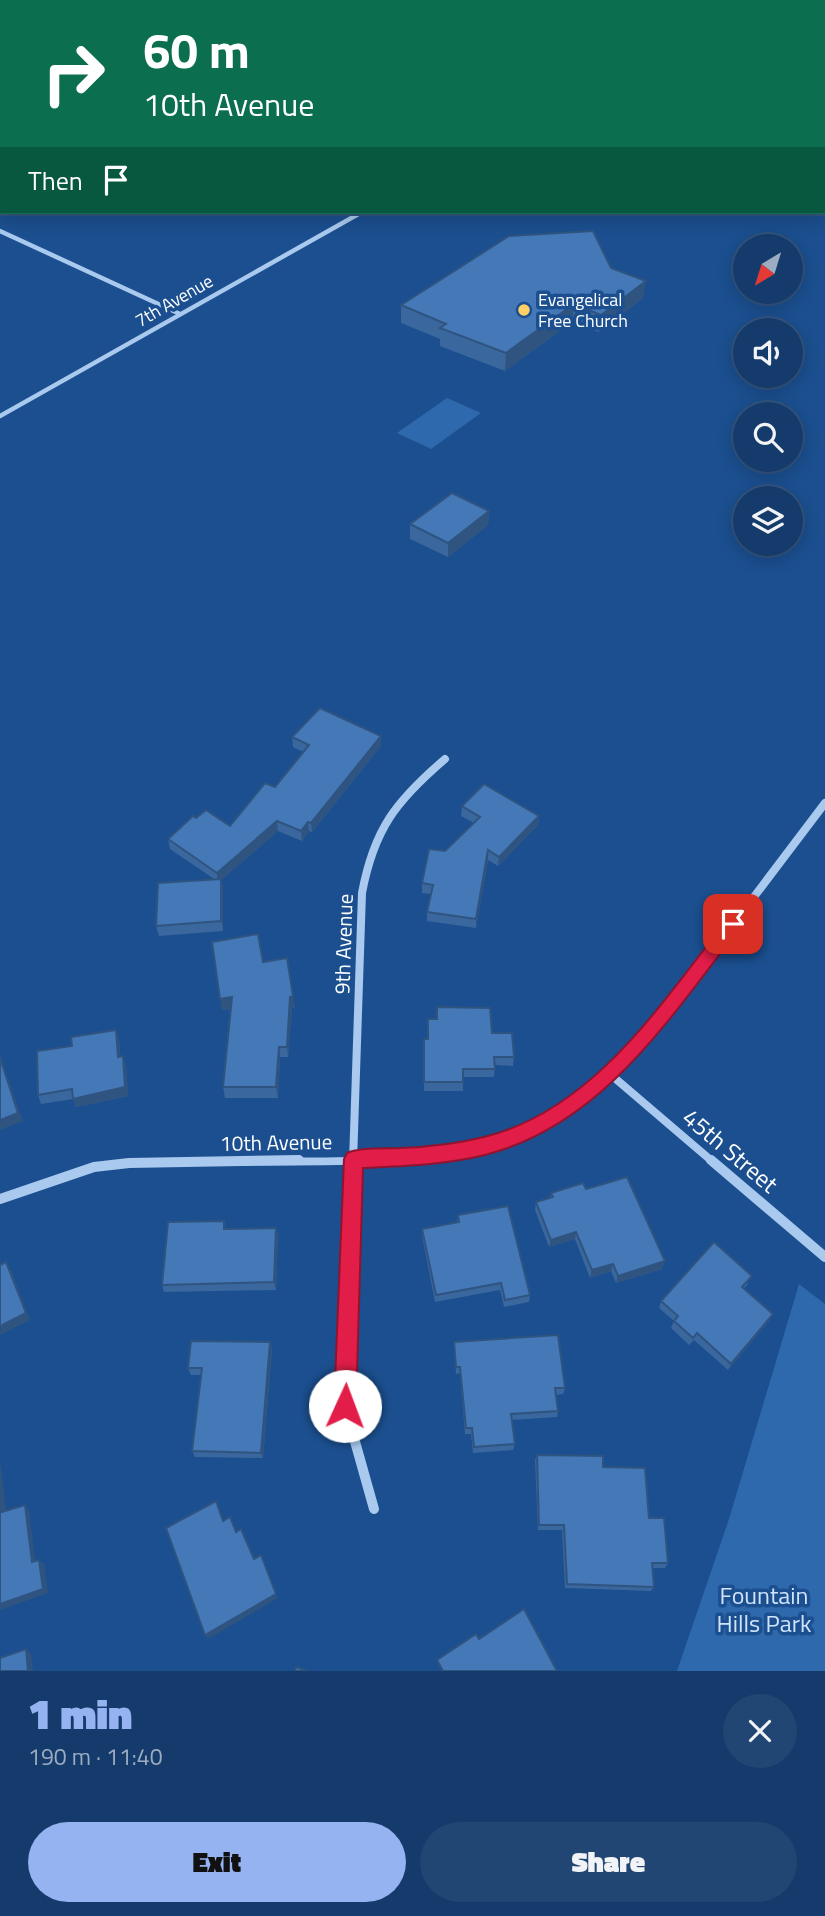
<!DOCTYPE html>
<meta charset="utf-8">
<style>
:root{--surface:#143b6b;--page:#214673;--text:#f1f3f6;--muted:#9dadc1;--line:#33557e;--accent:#95b2f1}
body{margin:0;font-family:"Titillium Web",sans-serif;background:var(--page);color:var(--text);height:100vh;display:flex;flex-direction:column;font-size:26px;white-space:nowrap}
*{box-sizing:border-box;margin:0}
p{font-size:23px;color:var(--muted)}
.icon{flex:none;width:38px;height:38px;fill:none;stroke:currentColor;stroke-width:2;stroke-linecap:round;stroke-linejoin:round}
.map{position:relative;height:1671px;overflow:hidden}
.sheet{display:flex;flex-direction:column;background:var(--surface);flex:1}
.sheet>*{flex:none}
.banner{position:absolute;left:0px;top:0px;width:826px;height:214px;box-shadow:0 4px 18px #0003,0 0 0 2px var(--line);background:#0b6e4f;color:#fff;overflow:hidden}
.needle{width:46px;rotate:218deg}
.tools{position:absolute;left:733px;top:234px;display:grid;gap:14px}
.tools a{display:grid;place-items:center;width:70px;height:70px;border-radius:50%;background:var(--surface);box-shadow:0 4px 18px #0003,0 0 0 2px var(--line);font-size:35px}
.pin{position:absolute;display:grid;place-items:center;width:60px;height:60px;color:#fff;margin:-30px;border-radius:14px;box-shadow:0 4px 10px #0006}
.me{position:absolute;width:77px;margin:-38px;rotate:2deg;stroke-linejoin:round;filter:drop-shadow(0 0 5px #0008)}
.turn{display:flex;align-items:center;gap:24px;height:147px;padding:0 28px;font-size:32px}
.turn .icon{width:91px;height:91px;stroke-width:2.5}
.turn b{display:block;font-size:49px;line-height:60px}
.then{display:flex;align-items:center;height:66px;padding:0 28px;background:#0003;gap:14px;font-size:26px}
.round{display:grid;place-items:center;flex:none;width:74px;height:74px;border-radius:37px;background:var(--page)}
.overview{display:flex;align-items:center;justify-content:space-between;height:119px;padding:0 28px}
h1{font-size:42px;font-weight:800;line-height:52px;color:var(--accent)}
.cta{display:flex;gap:14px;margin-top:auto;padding:14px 28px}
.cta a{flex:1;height:80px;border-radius:42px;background:var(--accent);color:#111;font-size:28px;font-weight:800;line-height:80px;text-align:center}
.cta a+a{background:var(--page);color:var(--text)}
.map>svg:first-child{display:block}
</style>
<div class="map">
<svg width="825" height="1671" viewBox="0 0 825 1671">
<rect width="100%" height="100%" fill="#1b4f8f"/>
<g fill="#2e69ad">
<path d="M447,398L481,413L431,449L397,433Z"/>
<path d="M799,1284L825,1304V1671H677L729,1519Z"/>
</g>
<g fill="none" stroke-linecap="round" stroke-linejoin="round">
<g stroke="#a9c9ee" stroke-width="4.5">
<path d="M0,231L180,314"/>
<path d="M0,416L362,212"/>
</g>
<g stroke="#a9c9ee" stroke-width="8">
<path d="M610,1074L713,1162"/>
<path d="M203,1162C293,1160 403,1167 488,1145C588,1118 652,1028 713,951C750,902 788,852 825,803"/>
<path d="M353,1162L362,893C374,829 396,801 445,759"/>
</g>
<g stroke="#a9c9ee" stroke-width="10">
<path d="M353,1160L345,1406L374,1509"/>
<path d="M711,1160L825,1257"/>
<path d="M0,1199L94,1167L129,1163L299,1160"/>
</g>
<g fill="#d6e6fa" fill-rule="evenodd">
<path d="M137,0L149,2H139Z"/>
<path d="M166,0L177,2H168Z"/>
<path d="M443,0H451L441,2Z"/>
<path d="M0,201H2L0,206Z"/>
<rect x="824" y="201" width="1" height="4"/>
</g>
</g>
<g fill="#3a679d">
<path d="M0,0L2,2V16L0,15Z"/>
<path d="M611,268L643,298L599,332L572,322L505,371L440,346V339L401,323V305Z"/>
<path d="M489,511L488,525L448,557L410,539V524Z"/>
<path d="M381,736V746L312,832L309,831L302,841L278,831L221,880L223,888V931L159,936L156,926L214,879L170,849L168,839L196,818L230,826L275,787L303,752L293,747L292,737Z"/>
<path d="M462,806L539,816L538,825L498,866L488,860L476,928L427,921V912L431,894L422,893V883L445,851L474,823L461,816Z"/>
<path d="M263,962L295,1007L292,1008L288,1057H280L278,1098H225L223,1087L230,1009L222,1010Z"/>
<path d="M492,1033L514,1057L513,1066L495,1065L494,1077H463V1091H424V1039Z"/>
<path d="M119,1039L120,1057L126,1065L128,1096L76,1107L73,1099L41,1104L38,1095Z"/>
<path d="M586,1189L662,1269L616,1283L611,1271L590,1278L575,1239L549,1247L535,1210L536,1202L550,1198L551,1193Z"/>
<path d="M458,1215L530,1295L529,1302L504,1307L500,1290L435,1302L422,1236V1229L457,1222Z"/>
<path d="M276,1228L278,1235L276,1290L164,1292L162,1285L226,1229Z"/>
<path d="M749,1283L744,1288L773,1314L769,1321L728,1370L694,1340L689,1345L671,1328L674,1321L659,1308L661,1301Z"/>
<path d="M270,1342L272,1349L263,1458L195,1457L192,1451L201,1375H191L188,1368Z"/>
<path d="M454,1342L565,1388L563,1394L556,1395L558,1411L557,1417L512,1420L515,1444L513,1450L473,1453L471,1434H465L460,1373L456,1374Z"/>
<path d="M537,1455L603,1467L649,1518L668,1563L665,1568H653L654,1587L651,1591L565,1588L562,1530H538L535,1460Z"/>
</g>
<g fill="#305480">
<path d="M646,281L643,298L599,332L601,315Z"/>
<path d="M574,304L572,322L505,371L506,353Z"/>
<path d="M489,511L488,525L448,557V543Z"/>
<path d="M381,736V746L312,832L311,823Z"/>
<path d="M539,816L538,825L498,866L499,857Z"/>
<path d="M277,821L278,831L221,880L223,888V931L217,873Z"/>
<path d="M308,822L309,831L302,841L301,831Z"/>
<path d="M488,850V860L476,928V919Z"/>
<path d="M293,996L295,1007L292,1008L288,1057L287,1047L290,997Z"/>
<path d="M232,997L234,1008L222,1010L220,999Z"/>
<path d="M116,1030L119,1039L121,1066L118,1057Z"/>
<path d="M279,1047L280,1057L278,1098L276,1087Z"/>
<path d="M0,1055L23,1121L0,1130Z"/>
<path d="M123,1056L126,1065L128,1096L76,1107L73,1099Z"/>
<path d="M276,1228L278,1235L276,1290L274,1282Z"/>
<path d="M576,1232L575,1239L549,1247L551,1240Z"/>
<path d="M665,1261L662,1269L616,1283L618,1276Z"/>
<path d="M6,1262L11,1270L30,1320L0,1335Z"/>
<path d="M613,1264L611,1271L590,1278L592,1270Z"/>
<path d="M773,1314L769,1321L728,1370L731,1364Z"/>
<path d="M270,1342L272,1349L263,1458L261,1453Z"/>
<path d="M0,1460L7,1517L2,1512L0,1494Z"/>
<path d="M25,1505L29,1510L36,1567L32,1562Z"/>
<path d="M39,1560L44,1564L48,1593L0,1610V1604Z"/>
<path d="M276,1594L278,1598L208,1639L205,1635Z"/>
<path d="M26,1649L31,1653L33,1671H28Z"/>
</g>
<g fill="#4478b7" stroke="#305480" stroke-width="2">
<path d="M0,0H44L49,2H2V5H0Z"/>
<path d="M824,7H825L824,68Z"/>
<path d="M593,231L611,268L646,281L601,315L574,304L506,353L440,328L446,324L401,305L509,236Z"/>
<path d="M452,493L489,511L448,543L410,524Z"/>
<path d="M320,708L381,736L311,823L308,822L301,831L277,821L217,873L168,839L193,816L196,818L206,810L230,826L265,783L275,787L309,745L292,737Z"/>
<path d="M484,784L539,816L499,857L488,850L476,919L427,912L433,885L422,883L429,849L445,851L480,817L462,806Z"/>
<path d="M221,879V921L156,926L158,883Z"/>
<path d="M258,934L263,962L287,958L293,996L290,997L287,1047H279L276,1087H223L232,997L220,999L212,942Z"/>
<path d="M437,1007L490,1008L492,1033H512L514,1057H494L495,1069H463V1082H424V1039H428V1019H437Z"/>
<path d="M116,1030L118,1057L123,1056L125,1087L73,1099L72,1089L38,1095L37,1051L72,1046L71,1037Z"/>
<path d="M0,1058L18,1113L0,1120Z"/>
<path d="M627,1177L665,1261L618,1276L613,1264L592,1270L576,1232L551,1240L536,1202L553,1197L551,1193L583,1183L586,1189Z"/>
<path d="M508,1206L530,1295L505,1300L501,1283L436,1295L422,1229L459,1222L458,1215Z"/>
<path d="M224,1221V1229L276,1228L274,1282L162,1285L168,1222Z"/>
<path d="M714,1242L752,1276L742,1287L773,1314L731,1364L697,1333L693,1338L674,1321L678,1316L661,1301Z"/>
<path d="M6,1262L26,1313L0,1326V1265Z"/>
<path d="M558,1335L565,1388H555L558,1411L511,1414L515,1444L474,1447L472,1428H466L460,1367H456L454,1342Z"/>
<path d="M191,1341L270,1342L261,1453L192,1451L202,1368H188Z"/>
<path d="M537,1455L603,1456V1467L645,1468L649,1518H664L668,1563H652L654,1587L567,1584L564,1525H539Z"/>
<path d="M0,1494L2,1512L25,1505L32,1562L39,1560L43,1589L0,1604Z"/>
<path d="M216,1501L223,1521L230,1517L236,1532L241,1529L254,1559L261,1555L276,1594L205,1635L166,1528Z"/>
<path d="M524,1609L557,1671H443L437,1660L476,1634L479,1639Z"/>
<path d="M26,1649L28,1671H0V1658Z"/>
<path d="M296,1667L307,1671H295Z"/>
</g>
<path fill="#e11d48" stroke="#92132f" stroke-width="2" d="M733,918L739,920L742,924L739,929C669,1019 602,1125 485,1155C444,1165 404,1166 363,1168L356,1406L352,1414L345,1417L337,1414L334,1406L344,1159L347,1153C362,1147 383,1149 400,1148C429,1147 456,1144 484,1137C594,1110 661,1003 727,920Z"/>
<circle fill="#ffd166" stroke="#1b4f8f" stroke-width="2.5" cx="524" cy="310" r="7"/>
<g text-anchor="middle" stroke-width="7" stroke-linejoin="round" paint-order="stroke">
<g font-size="18" fill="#fff" stroke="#1b4f8f" text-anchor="start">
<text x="538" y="306">Evangelical<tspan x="538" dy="21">Free Church</tspan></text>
</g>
<g font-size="18" fill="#fff" stroke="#1b4f8f">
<text transform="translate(174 301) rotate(-30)" y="6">7th Avenue</text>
</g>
<g font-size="21" fill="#fff" stroke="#1b4f8f">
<text transform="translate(344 944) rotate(-88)" y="7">9th Avenue</text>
<text transform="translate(276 1143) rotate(-1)" y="7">10th Avenue</text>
</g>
<g font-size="24" fill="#fff" stroke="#1b4f8f">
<text transform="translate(730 1151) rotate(40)" y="8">45th Street</text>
</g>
<g font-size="24" fill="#cfe3fa" stroke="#1b4f8f">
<text x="764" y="1604">Fountain<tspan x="764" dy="28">Hills Park</tspan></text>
</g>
</g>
</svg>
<div class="tools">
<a><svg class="needle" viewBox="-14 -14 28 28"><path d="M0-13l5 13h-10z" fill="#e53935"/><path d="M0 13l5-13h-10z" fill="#9dadc1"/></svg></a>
<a><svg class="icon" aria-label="sound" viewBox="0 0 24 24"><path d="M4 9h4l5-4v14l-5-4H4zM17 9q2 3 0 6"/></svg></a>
<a><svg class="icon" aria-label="search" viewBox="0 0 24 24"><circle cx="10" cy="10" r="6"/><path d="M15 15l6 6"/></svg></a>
<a><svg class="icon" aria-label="layers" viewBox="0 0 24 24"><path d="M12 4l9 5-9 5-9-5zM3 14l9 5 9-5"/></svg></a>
</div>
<div class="pin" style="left:733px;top:924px;background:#d93025"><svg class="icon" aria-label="arrive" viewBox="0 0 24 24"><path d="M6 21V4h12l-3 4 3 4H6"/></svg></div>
<svg class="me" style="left:345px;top:1406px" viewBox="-20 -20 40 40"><circle r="19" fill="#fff"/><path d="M0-13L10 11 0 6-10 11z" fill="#e11d48"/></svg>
<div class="banner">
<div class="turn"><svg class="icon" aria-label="right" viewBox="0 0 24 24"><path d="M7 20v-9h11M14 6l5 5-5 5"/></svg><div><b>60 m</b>10th Avenue</div></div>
<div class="then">Then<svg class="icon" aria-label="arrive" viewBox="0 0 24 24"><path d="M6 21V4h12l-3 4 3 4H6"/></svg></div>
</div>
</div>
<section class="sheet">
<div class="overview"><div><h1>1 min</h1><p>190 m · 11:40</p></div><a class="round"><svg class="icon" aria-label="close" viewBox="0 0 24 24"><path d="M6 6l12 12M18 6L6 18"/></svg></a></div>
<div class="cta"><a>Exit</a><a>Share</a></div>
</section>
